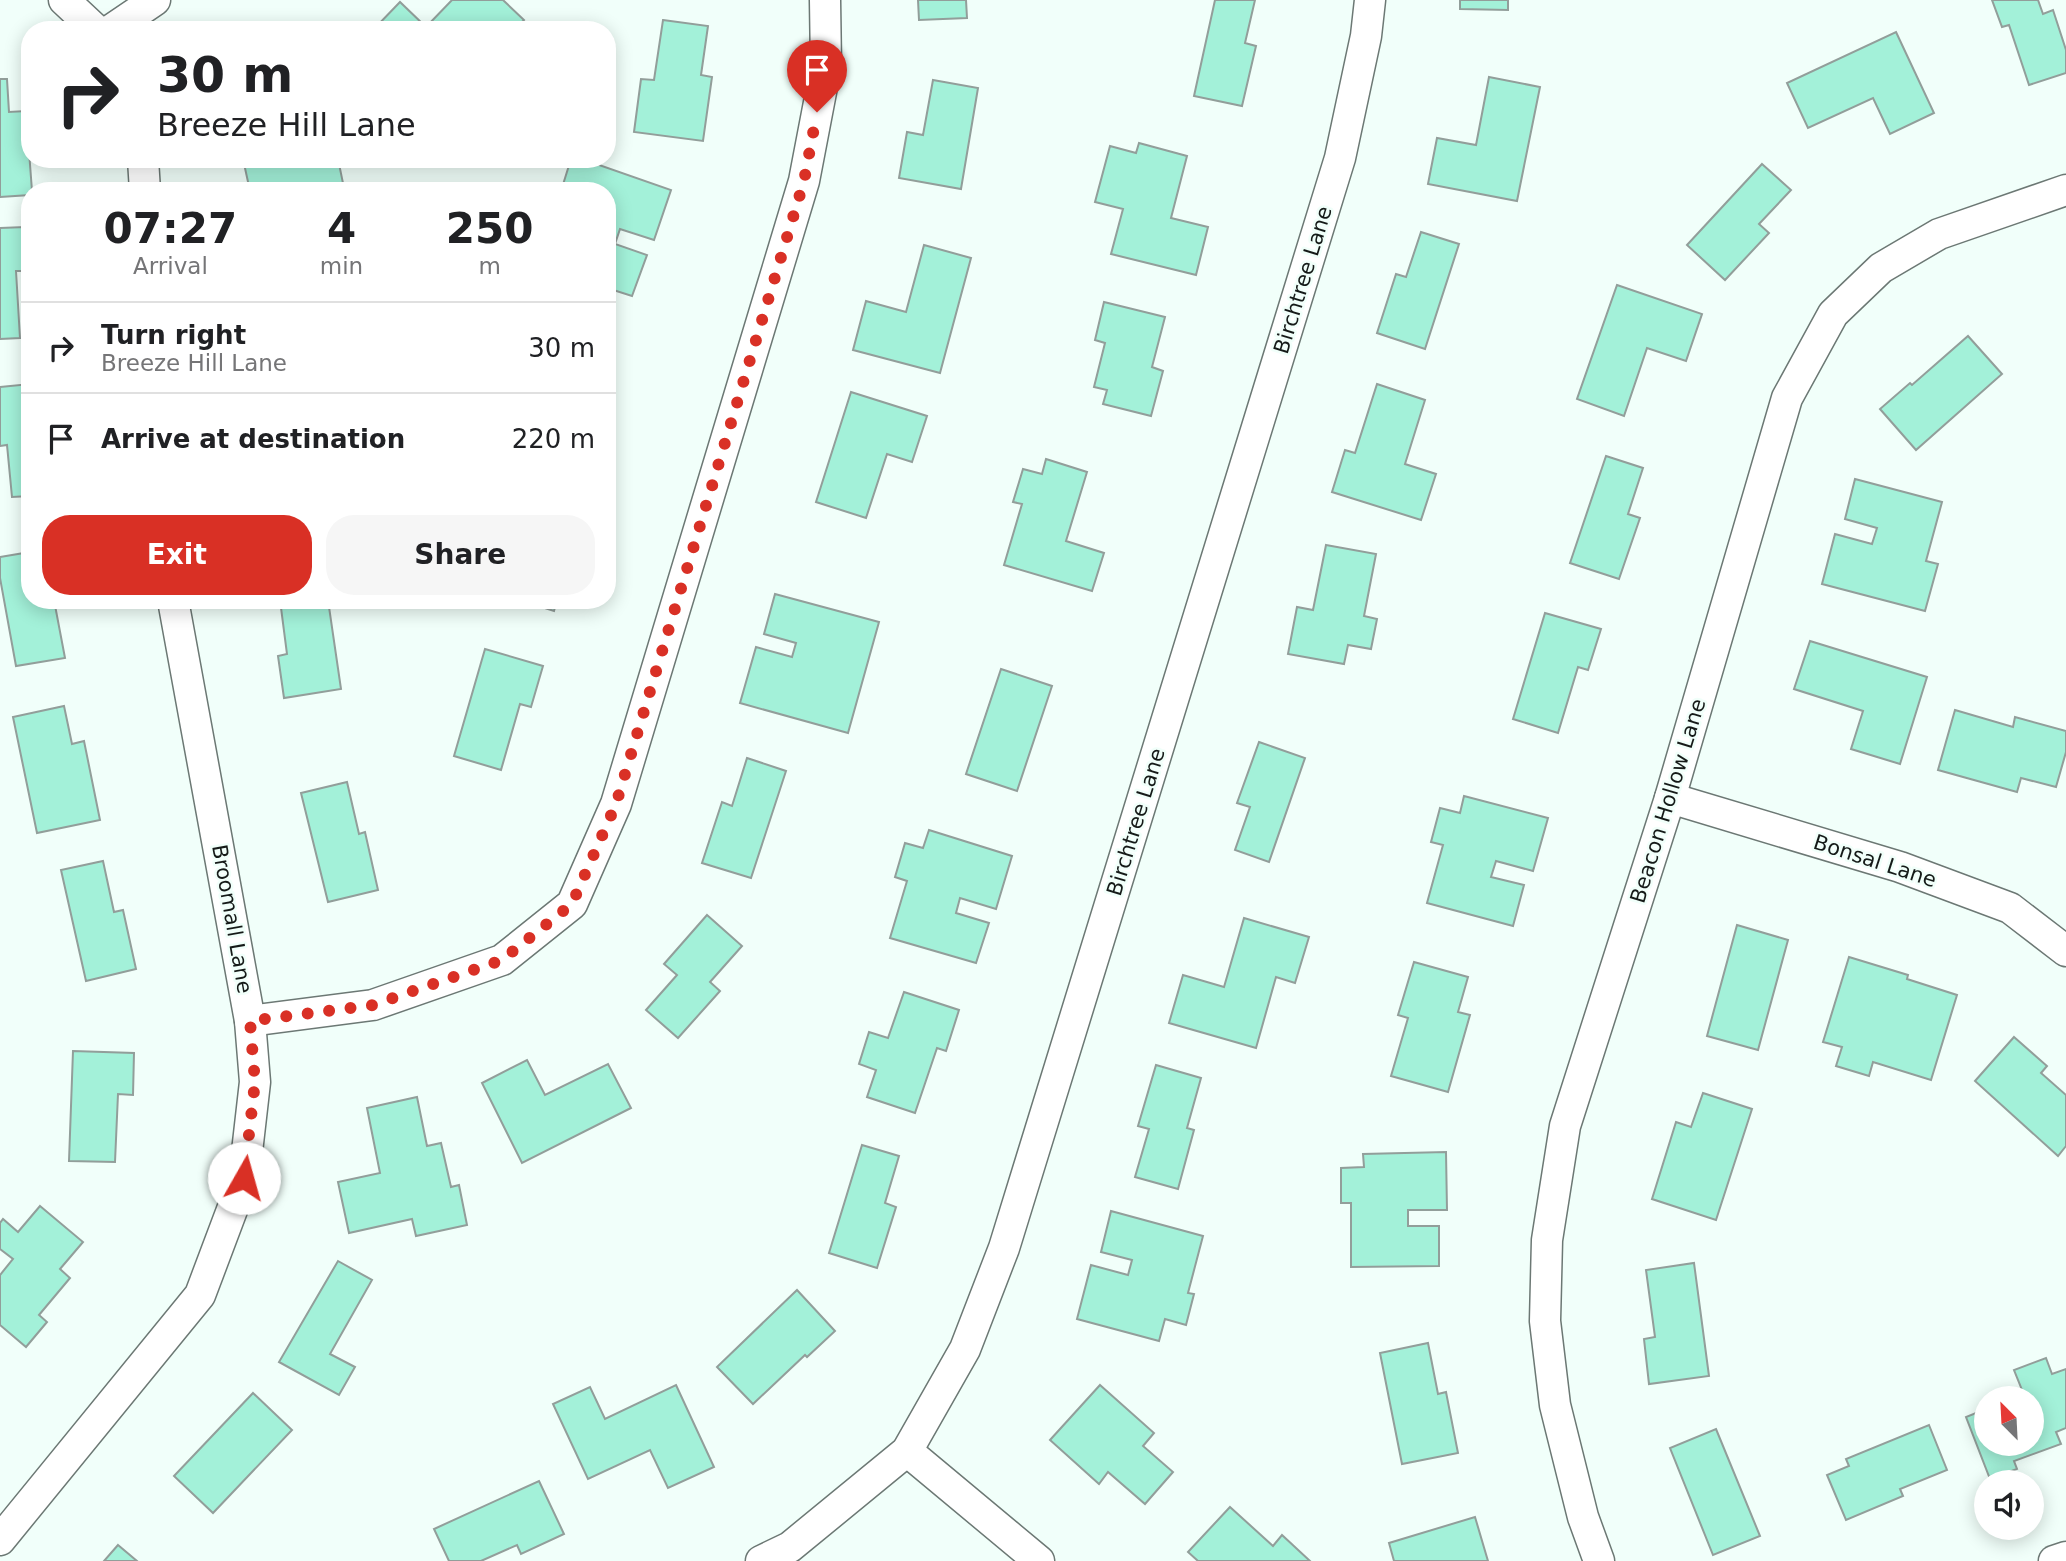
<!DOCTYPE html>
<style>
:root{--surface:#fff;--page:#f6f6f6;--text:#202124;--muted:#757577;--line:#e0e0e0;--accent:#d93025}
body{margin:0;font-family:"DejaVu Sans",sans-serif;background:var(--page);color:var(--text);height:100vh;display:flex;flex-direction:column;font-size:26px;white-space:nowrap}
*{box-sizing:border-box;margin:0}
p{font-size:23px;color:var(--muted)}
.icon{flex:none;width:38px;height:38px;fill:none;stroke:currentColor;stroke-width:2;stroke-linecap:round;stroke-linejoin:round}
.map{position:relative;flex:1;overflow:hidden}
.side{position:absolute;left:21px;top:182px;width:595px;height:427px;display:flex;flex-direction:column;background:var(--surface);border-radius:28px;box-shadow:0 4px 18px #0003}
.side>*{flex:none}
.hud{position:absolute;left:21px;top:21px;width:595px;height:147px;border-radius:28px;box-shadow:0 4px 18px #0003;background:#fff;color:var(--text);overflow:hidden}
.needle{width:46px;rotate:336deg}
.tools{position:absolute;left:1974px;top:1386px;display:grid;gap:14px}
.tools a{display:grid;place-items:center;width:70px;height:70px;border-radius:50%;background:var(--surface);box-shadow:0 4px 18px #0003;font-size:35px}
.pin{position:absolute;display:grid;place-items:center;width:60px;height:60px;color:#fff;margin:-72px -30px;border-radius:50% 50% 50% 0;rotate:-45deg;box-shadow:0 0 7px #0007}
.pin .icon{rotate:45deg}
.me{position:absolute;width:77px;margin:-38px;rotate:7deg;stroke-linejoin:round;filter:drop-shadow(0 0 5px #0008)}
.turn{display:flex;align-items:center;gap:24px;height:147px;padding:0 21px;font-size:32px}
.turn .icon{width:91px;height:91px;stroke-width:2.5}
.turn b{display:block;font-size:49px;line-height:60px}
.eta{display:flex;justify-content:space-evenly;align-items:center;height:119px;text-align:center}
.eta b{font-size:42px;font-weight:600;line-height:49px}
.cta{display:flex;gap:14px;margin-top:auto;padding:14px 21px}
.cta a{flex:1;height:80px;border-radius:28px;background:var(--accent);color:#fff;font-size:28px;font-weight:600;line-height:80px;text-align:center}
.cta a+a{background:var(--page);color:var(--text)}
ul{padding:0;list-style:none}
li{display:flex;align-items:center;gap:21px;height:91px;padding:0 21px;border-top:2px solid var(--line)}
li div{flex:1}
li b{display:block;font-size:26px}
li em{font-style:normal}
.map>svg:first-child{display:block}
</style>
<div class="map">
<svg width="2066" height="1561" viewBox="0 0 2066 1561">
<rect width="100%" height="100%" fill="#f1fffa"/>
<g fill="#a3f1d9" stroke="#929e9a" stroke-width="2">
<path d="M452,0H503L524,20L514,30H373L400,2L426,27Z"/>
<path d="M918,0H966L967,18L919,20Z"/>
<path d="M1215,0H1255L1245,43L1256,46L1242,106L1194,96Z"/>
<path d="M1460,0H1508V10L1460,9Z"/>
<path d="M1992,0H2038L2043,14L2053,10L2066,50V73L2029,85L2009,25L2002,27Z"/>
<path d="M663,20L708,26L701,75L712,77L703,141L634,132L641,79L654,80Z"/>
<path d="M1896,32L1934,113L1890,134L1873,98L1808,128L1787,83Z"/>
<path d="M1489,77L1540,87L1517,201L1428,184L1437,138L1476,145Z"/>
<path d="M0,79H7L9,112L26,111L32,191L30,195L0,197Z"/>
<path d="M933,80L978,88L961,189L899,178L907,132L923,135Z"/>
<path d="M1139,143L1187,156L1171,218L1208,227L1196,275L1111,254L1123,209L1095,202L1110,146L1136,153Z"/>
<path d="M243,159H338L344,188L333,191H250Z"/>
<path d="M571,159H582L671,190L654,240L620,229L615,244L647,255L632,296L607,288V191H561Z"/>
<path d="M1762,164L1791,190L1759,224L1769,233L1725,280L1687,245Z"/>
<path d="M25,227L28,271H16L20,338L0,339V228Z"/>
<path d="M1421,232L1459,244L1425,349L1377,333L1396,274L1406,277Z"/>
<path d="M924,245L971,258L940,373L853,350L866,301L906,312Z"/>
<path d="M1617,285L1702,314L1686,361L1647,348L1624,416L1577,399Z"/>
<path d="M1104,302L1165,317L1152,367L1163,371L1151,416L1103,404L1107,390L1094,387L1105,343L1095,340Z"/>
<path d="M1968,336L2002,374L1916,450L1880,409L1910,383L1912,385Z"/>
<path d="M30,384V496L12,497L7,445L0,446V387Z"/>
<path d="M1377,384L1425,400L1405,464L1436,474L1421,520L1332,492L1345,450L1355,453Z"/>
<path d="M851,392L927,416L912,462L887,454L866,518L816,502Z"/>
<path d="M1606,456L1643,468L1628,514L1640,518L1619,579L1570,563Z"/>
<path d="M1046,459L1087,472L1066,541L1104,553L1092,591L1004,565L1022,504L1013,502L1023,469L1042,474Z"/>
<path d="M1855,479L1942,502L1926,561L1938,564L1925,611L1822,584L1835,534L1872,544L1877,528L1845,519Z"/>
<path d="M1326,545L1376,554L1364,616L1377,619L1371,649L1348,645L1344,664L1288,654L1297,607L1313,610Z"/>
<path d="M30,552V600H54L65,658L16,666L0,578V557Z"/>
<path d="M775,594L879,622L848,733L740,703L756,647L792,657L796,643L764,634Z"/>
<path d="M280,600H328L341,689L284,698L278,656L287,654Z"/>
<path d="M520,600H557L554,611Z"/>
<path d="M1545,613L1601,629L1588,670L1578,667L1558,733L1513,719Z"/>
<path d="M1810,641L1927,677L1900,764L1851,749L1863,711L1794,689Z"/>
<path d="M485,649L543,666L531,707L520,704L501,770L454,756Z"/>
<path d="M1001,669L1052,686L1017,791L966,774Z"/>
<path d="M64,706L72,744L84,741L100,820L37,833L13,717Z"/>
<path d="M1955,710L2013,727L2015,717L2066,731V752L2056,787L2021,778L2017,792L1938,770Z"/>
<path d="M1259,742L1305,758L1269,862L1235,850L1250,807L1237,803Z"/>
<path d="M747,758L786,771L751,878L702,863L722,802L732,806Z"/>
<path d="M347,782L359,834L365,832L378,890L328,902L301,793Z"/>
<path d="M1464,796L1548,818L1533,871L1496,861L1491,877L1524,885L1513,926L1427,903L1443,845L1431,842L1440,808L1460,813Z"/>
<path d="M929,830L1012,856L996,909L960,898L956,913L989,923L976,963L890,938L907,881L895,877L905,843L923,848Z"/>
<path d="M103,861L114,912L123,910L136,969L86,981L61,870Z"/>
<path d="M707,915L742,946L710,982L720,991L678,1038L646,1010L677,975L664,964Z"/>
<path d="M1244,918L1309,937L1295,983L1276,977L1256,1048L1169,1023L1183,975L1224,987Z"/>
<path d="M1737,925L1788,940L1758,1050L1707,1036Z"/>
<path d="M1849,957L1908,975L1907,979L1957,995L1931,1080L1873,1062L1869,1076L1836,1066L1842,1047L1823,1042Z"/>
<path d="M1414,962L1468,977L1458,1012L1470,1015L1448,1092L1391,1076L1408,1018L1398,1015Z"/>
<path d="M904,992L959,1010L946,1051L937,1048L915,1113L867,1097L876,1070L859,1064L869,1032L888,1038Z"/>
<path d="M2014,1037L2047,1066L2041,1073L2066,1095V1146L2058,1156L1975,1081Z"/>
<path d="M73,1051L134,1053L133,1095L118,1094L115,1162L69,1161Z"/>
<path d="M527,1060L545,1095L608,1064L631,1108L522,1163L482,1083Z"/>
<path d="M1156,1065L1201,1078L1187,1128L1194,1130L1178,1189L1135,1177L1149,1129L1138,1126Z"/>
<path d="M1703,1093L1752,1109L1716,1220L1652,1199L1676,1122L1691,1127Z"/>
<path d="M417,1097L427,1146L441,1143L451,1187L459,1185L467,1225L416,1236L412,1219L349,1233L338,1182L380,1173L367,1108Z"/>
<path d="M862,1145L899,1156L885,1203L896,1207L877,1268L829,1253Z"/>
<path d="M1446,1152L1447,1210H1408V1226H1439V1266L1351,1267V1203H1341V1168L1364,1167L1363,1154Z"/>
<path d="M40,1206L83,1242L60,1269L70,1278L39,1315L47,1322L26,1347L0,1325V1275L13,1259L0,1249V1223L3,1219L18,1232Z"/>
<path d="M1111,1211L1203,1236L1188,1293L1194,1294L1186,1325L1165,1319L1159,1341L1077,1319L1091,1265L1128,1275L1132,1260L1101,1252Z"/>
<path d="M338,1261L372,1280L330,1354L355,1367L339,1395L279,1362Z"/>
<path d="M1694,1263L1709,1376L1649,1384L1644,1339L1655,1337L1646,1270Z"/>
<path d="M797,1290L835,1331L807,1357L805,1355L753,1404L717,1367Z"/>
<path d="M1428,1343L1438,1394L1446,1392L1458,1453L1402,1464L1380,1353Z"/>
<path d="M2046,1358L2052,1374L2066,1369V1428L2056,1432L2061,1444L2014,1461L2017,1469L1990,1479L1966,1417L1986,1409V1444H2032V1398H2015L2024,1395L2014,1370Z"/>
<path d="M676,1385L714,1467L668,1488L650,1450L588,1479L553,1404L590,1387L605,1419Z"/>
<path d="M1100,1385L1154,1433L1143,1446L1173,1472L1145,1504L1108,1472L1099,1484L1050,1440Z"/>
<path d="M253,1393L292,1430L213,1513L174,1476Z"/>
<path d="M1929,1425L1947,1470L1900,1489L1903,1496L1846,1520L1827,1475L1849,1466L1846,1459Z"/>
<path d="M1716,1429L1760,1536L1713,1555L1670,1448Z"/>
<path d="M539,1481L564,1534L521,1554L517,1545L481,1561H449L434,1529Z"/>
<path d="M1230,1507L1273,1546L1282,1535L1310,1561H1198L1188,1552Z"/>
<path d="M1475,1517L1488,1561H1394L1389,1543Z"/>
<path d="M118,1545L137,1561H104Z"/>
</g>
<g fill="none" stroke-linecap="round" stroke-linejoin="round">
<defs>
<g id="minor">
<path d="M64,0L96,30"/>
<path d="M111,30L155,0"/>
<path d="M143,159L145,191"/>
<path d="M1670,798L1900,867L2010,908L2066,951"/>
<path d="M250,1021L373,1005L502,960L572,904L616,804L804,181L826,66L825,0"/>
<path d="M907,1451L1039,1561"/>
<path d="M0,1540L200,1295L244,1178L255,1082L250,1021L173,600"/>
<path d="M761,1561L790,1547L907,1451L965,1349L1004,1248L1340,158L1366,36L1370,0"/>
<path d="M1599,1561L1583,1517L1555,1405L1545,1321L1547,1240L1565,1126L1670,798L1787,398L1833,314L1881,268L1939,234L2066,190"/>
<path d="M2054,1561L2066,1557"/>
</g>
</defs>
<use href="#minor" stroke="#6c7874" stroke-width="33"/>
<use href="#minor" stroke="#fff" stroke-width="30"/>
</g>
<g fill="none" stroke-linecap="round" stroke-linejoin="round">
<path stroke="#d93025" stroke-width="12" stroke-dasharray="0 21.6" d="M244,1178L255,1082L250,1021L373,1005L502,960L572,904L616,804L804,181L817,112"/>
</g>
<g text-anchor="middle" stroke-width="5" stroke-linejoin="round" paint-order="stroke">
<g font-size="21" fill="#151a18" stroke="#f1fffa">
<text transform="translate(1303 280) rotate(-73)" y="7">Birchtree Lane</text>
<text transform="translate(1668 801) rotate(-73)" y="7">Beacon Hollow Lane</text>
<text transform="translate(1136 822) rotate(-73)" y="7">Birchtree Lane</text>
<text transform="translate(1875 861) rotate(18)" y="7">Bonsal Lane</text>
<text transform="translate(232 919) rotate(80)" y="7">Broomall Lane</text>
</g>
</g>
</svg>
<div class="tools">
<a><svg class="needle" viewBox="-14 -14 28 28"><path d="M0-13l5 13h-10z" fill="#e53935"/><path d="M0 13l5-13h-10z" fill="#757577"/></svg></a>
<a><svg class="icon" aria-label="sound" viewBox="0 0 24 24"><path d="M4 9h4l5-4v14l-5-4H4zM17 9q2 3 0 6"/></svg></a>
</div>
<div class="pin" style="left:817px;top:112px;background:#d93025"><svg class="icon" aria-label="arrive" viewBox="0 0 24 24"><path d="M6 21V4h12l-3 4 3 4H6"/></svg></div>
<svg class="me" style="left:244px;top:1178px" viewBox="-20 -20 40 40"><circle r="19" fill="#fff"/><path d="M0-13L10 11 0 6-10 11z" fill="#d93025"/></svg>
<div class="hud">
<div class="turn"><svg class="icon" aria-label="right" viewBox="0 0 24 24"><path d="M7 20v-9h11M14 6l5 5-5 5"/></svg><div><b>30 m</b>Breeze Hill Lane</div></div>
</div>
<section class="side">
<div class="eta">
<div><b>07:27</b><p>Arrival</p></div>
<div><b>4</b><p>min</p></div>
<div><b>250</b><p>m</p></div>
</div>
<ul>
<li><svg class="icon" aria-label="right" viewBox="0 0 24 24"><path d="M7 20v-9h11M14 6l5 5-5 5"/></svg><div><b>Turn right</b><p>Breeze Hill Lane</p></div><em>30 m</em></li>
<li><svg class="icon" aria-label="arrive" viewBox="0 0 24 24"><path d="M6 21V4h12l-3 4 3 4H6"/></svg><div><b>Arrive at destination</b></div><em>220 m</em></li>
</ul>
<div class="cta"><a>Exit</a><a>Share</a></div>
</section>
</div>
